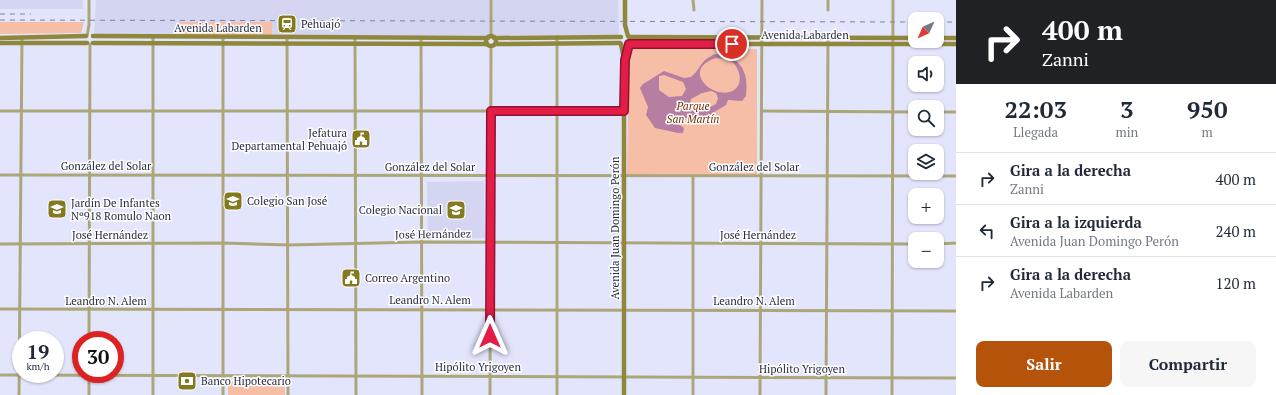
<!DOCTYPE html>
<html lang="es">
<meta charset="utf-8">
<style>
:root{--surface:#fff;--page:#f6f6f7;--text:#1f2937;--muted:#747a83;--line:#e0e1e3;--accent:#b45309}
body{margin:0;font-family:"PT Serif",serif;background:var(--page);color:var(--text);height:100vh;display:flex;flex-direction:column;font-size:15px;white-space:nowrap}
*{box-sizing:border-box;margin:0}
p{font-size:13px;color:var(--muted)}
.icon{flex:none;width:22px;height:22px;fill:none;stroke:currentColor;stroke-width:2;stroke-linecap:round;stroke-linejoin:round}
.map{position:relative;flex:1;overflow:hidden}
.sheet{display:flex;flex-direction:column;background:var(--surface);width:320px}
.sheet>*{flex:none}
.banner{background:#202124;color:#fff;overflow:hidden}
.needle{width:26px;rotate:225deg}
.tools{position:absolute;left:908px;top:12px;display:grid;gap:8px}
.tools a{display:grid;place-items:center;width:36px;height:36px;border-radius:8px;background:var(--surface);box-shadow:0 1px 3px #0004;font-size:20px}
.speed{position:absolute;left:12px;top:331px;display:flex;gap:8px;font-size:20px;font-weight:700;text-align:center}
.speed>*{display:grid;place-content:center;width:52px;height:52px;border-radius:50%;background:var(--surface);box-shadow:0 1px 3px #0004;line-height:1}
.speed small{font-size:10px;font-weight:400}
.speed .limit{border:6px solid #d22;background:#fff;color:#111}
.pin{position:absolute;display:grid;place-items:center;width:34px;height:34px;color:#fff;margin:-17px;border:2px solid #fff;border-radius:50%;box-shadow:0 1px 4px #0007}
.me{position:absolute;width:44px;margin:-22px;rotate:0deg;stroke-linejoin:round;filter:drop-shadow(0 0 3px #0008)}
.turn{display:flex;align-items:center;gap:14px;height:84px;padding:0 20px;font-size:18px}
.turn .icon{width:52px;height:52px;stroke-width:2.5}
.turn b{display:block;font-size:28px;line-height:34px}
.eta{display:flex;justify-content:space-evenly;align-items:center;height:68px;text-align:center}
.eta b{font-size:24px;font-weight:800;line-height:28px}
.primary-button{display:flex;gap:8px;margin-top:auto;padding:8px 20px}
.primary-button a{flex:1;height:46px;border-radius:8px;background:var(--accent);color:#fff;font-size:16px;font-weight:800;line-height:46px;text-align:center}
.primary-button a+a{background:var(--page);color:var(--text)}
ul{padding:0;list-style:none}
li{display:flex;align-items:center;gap:12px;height:52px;padding:0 20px;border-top:1px solid var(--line)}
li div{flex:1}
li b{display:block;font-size:15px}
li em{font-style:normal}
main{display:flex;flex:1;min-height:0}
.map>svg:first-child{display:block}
</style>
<main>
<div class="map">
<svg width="956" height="395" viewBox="0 0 956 395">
<rect width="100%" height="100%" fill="#e3e5fd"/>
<g fill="#d4d6f1">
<rect x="0" y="0" width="83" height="9"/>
<path d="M96,0H618L619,35H94Z"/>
<path d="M484,181L485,238L428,239L427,182Z"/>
</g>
<g fill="#f7bea7">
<path d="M0,22H84L81,33L0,34Z"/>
<rect x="179" y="22" width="93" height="13"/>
<path d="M629,48L757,49V176L627,175Z"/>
<rect x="228" y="382" width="57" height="13"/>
</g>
<path fill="#b67ea0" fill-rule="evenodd" d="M715,54C741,56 749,72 746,96L742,101L728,100L726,105L696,123L686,118L674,117L672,119L684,128L683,133H678L655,128L646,115L648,107L640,88L643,84L664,71L684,78L691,77C702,68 699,61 715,54ZM716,58C720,59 725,58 728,59C739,64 745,83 734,90C715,102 679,70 716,58ZM664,75L683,82L686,89L682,96L669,97L659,90V76ZM711,91L716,93L718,98L716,104L710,107L690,104L691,99L702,93Z"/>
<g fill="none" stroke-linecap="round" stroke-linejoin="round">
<g stroke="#aca778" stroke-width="3">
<path d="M693,0L694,10"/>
<path d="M828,10V0"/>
<path d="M87,36L89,25V0"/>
<path d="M223,37V395"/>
<path d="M287,37L288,395"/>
<path d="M355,37L356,395"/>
<path d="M491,37V0"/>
<path d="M421,38L422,395"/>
<path d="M0,111H624"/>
<path d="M762,111L915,112"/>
<path d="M937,112H956"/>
<path d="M0,175L956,176"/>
<path d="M0,244L223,243L288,245L421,242L915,244"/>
<path d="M937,244L956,243"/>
<path d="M0,309L956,311"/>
<path d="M89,340L90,44"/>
<path d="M89,374V395"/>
<path d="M0,375L956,378"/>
<path d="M19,395L22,38"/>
<path d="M153,395V37"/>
<path d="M490,395L491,46"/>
<path d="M557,395V37"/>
<path d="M693,395V176"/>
<path d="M760,395L762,0"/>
<path d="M826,395L828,39"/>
<path d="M892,395L893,0"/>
</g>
<g stroke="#8f873c" stroke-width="4.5">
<path d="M625,0V25L628,36"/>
<path d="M93,36L488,38"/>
<circle cx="491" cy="41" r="5"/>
<path d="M629,37L915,38"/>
<path d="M0,38L86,36"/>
<path d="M494,38L621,37"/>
<path d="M937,38H956"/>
<path d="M0,43H87"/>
<path d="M93,43L487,44"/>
<path d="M495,44L620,43"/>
<path d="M621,44L624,59"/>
<path d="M629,44H956"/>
<path d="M624,395V111L625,60L628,45"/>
</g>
<g stroke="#81829a" stroke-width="1" stroke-dasharray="5 5" stroke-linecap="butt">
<path d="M0,14H31"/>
<path d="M0,20L915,22"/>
<path d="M937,22H956"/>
</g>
</g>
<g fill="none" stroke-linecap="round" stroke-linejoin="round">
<defs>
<path id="route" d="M490,336L491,111H624L625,60L629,44H732"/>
</defs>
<use href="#route" stroke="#92132f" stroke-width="10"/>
<use href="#route" stroke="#e11d48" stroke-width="7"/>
</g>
<defs>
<symbol id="station-square" viewBox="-11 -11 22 22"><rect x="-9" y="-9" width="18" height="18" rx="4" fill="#83791e" stroke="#fff"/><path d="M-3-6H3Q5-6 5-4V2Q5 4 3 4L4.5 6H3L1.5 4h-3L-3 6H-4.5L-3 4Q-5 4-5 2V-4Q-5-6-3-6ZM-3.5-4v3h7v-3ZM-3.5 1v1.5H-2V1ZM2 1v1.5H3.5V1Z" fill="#fff"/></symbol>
<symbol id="civic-square" viewBox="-11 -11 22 22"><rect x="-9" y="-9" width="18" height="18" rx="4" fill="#83791e" stroke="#fff"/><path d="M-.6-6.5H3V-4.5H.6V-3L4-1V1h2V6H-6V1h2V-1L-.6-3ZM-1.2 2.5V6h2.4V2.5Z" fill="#fff"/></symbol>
<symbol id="school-square" viewBox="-11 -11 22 22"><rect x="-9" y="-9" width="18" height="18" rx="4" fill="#83791e" stroke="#fff"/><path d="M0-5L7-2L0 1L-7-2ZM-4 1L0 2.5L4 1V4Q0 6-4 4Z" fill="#fff"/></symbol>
<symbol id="bank-square" viewBox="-11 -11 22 22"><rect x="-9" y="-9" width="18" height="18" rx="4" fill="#83791e" stroke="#fff"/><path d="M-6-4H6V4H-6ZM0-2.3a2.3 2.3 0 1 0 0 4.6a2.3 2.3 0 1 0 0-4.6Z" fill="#fff"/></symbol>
</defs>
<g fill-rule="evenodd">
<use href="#station-square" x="276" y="13" width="22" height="22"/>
<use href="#civic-square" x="350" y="128" width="22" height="22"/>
<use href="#school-square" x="222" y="190" width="22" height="22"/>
<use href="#school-square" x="46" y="198" width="22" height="22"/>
<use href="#school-square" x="445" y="199" width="22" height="22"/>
<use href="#civic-square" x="340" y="267" width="22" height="22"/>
<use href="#bank-square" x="176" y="370" width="22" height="22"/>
</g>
<g text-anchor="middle" stroke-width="3" stroke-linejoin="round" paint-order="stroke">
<g font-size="11" fill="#292a41" stroke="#fff" text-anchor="start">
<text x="301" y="28">Pehuajó</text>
<text x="347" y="137" text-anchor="end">Jefatura<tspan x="347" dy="13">Departamental Pehuajó</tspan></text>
<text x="247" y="205">Colegio San José</text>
<text x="71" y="207">Jardín De Infantes<tspan x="71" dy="13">Nº918 Romulo Naon</tspan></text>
<text x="442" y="214" text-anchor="end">Colegio Nacional</text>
<text x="365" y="282">Correo Argentino</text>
<text x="201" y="385">Banco Hipotecario</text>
</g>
<g font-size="11" fill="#292a41" stroke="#fff">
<text x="218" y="32">Avenida Labarden</text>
<text x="805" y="39">Avenida Labarden</text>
<text x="106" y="170">González del Solar</text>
<text x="430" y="171">González del Solar</text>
<text x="754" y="171">González del Solar</text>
<text transform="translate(615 228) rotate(-90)" y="4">Avenida Juan Domingo Perón</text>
<text transform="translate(433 234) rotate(-1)" y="4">José Hernández</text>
<text x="110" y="239">José Hernández</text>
<text x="758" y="239">José Hernández</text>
<text x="430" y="304">Leandro N. Alem</text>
<text x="106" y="305">Leandro N. Alem</text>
<text x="754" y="305">Leandro N. Alem</text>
<text x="478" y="371">Hipólito Yrigoyen</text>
<text x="802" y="373">Hipólito Yrigoyen</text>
</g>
<g font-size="11" font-style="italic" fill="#762c06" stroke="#fff">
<text x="693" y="110">Parque<tspan x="693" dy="13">San Martín</tspan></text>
</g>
</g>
</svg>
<div class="tools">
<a><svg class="needle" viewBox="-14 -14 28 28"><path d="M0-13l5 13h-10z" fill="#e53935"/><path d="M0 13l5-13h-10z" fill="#747a83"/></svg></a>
<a><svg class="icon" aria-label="sound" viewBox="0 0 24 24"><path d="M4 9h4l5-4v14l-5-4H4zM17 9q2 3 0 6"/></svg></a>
<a><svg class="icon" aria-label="search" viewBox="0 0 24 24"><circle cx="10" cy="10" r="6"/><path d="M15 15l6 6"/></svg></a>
<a><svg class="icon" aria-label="layers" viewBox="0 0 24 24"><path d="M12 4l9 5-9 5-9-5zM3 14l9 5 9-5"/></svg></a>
<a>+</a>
<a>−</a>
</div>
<div class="speed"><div>19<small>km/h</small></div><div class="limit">30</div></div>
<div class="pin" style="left:732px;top:44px;background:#d93025"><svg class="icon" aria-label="arrive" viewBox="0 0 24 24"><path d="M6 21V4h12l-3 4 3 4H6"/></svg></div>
<svg class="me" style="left:490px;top:336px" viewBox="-20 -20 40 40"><path d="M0-17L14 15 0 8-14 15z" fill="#e11d48" stroke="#fff" stroke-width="4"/></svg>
</div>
<section class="sheet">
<div class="banner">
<div class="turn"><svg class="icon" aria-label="right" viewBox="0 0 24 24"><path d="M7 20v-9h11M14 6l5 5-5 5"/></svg><div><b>400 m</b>Zanni</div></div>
</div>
<div class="eta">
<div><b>22:03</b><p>Llegada</p></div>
<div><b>3</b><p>min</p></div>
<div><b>950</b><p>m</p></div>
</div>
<ul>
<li><svg class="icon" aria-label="right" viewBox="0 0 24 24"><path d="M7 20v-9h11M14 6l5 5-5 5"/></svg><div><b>Gira a la derecha</b><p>Zanni</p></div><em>400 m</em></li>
<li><svg class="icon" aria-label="left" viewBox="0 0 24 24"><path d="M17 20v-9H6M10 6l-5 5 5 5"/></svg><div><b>Gira a la izquierda</b><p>Avenida Juan Domingo Perón</p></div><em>240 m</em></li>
<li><svg class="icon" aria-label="right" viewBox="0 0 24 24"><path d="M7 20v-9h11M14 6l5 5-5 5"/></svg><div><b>Gira a la derecha</b><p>Avenida Labarden</p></div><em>120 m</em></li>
</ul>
<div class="primary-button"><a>Salir</a><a>Compartir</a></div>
</section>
</main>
